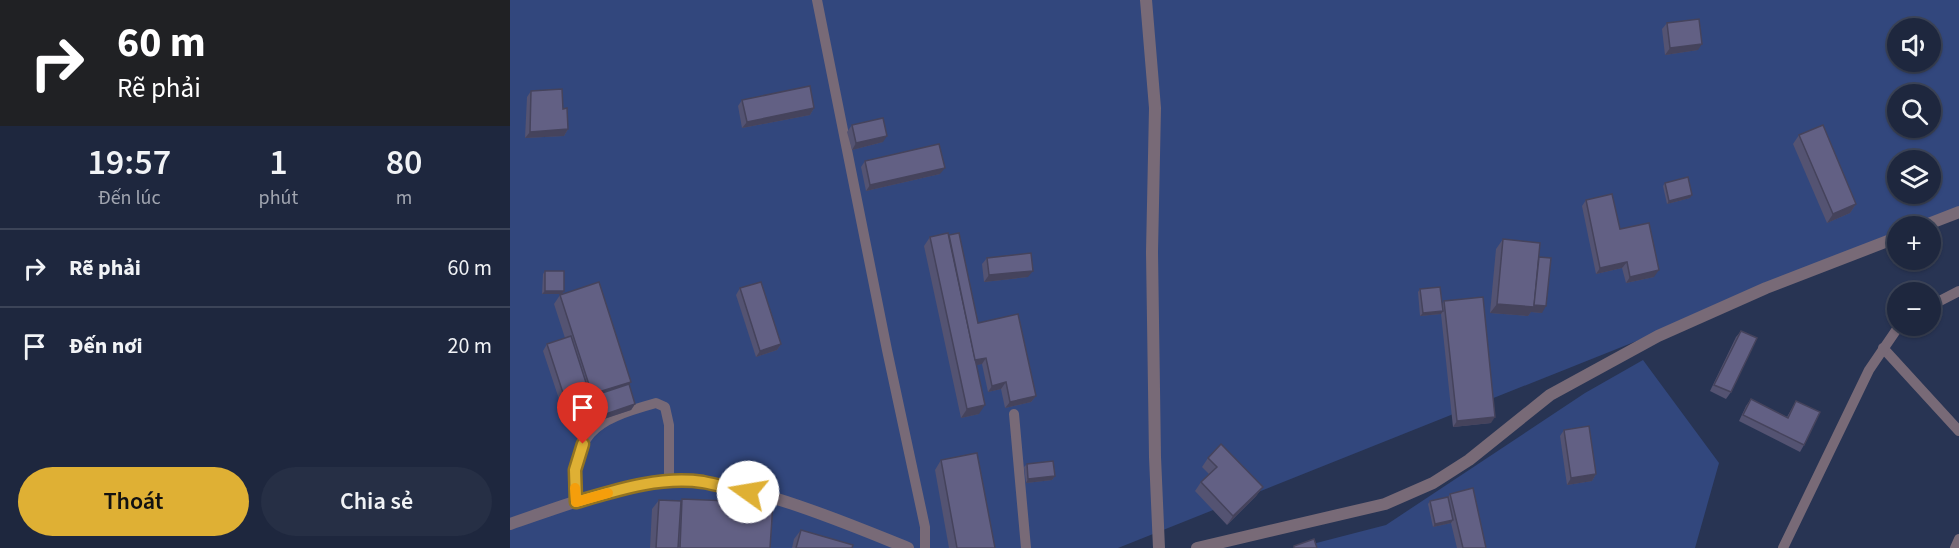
<!DOCTYPE html>
<html lang="vi">
<meta charset="utf-8">
<style>
:root{--surface:#1e273e;--page:#262f45;--text:#f1f3f6;--muted:#a1a5b0;--line:#3c4458;--accent:#dfb034}
body{margin:0;font-family:"Source Sans 3",sans-serif;background:var(--page);color:var(--text);height:100vh;display:flex;flex-direction:column;font-size:22px;white-space:nowrap}
*{box-sizing:border-box;margin:0}
p{font-size:20px;color:var(--muted)}
.icon{flex:none;width:33px;height:33px;fill:none;stroke:currentColor;stroke-width:2;stroke-linecap:round;stroke-linejoin:round}
.map{position:relative;flex:1;overflow:hidden}
.side{display:flex;flex-direction:column;background:var(--surface);width:510px}
.side>*{flex:none}
.hud{background:#202124;color:#fff;overflow:hidden}
.tools{position:absolute;left:1377px;top:18px;display:grid;gap:12px}
.tools a{display:grid;place-items:center;width:54px;height:54px;border-radius:50%;background:var(--surface);box-shadow:0 2px 4px #0004,0 0 0 2px var(--line);font-size:30px}
.pin{position:absolute;display:grid;place-items:center;width:51px;height:51px;color:#fff;margin:-62px -26px;border-radius:50% 50% 50% 0;rotate:-45deg;box-shadow:0 0 6px #0007}
.pin .icon{rotate:45deg}
.me{position:absolute;width:66px;margin:-33px;rotate:283deg;stroke-linejoin:round;filter:drop-shadow(0 0 4px #0008)}
.turn{display:flex;align-items:center;gap:21px;height:126px;padding:0 18px;font-size:27px}
.turn .icon{width:78px;height:78px;stroke-width:2.5}
.turn b{display:block;font-size:42px;line-height:51px}
.eta{display:flex;justify-content:space-evenly;align-items:center;height:102px;text-align:center}
.eta b{font-size:36px;font-weight:600;line-height:42px}
.cta{display:flex;gap:12px;margin-top:auto;padding:12px 18px}
.cta a{flex:1;height:69px;border-radius:36px;background:var(--accent);color:#111;font-size:24px;font-weight:600;line-height:69px;text-align:center}
.cta a+a{background:var(--page);color:var(--text)}
ul{padding:0;list-style:none}
li{display:flex;align-items:center;gap:18px;height:78px;padding:0 18px;border-top:2px solid var(--line)}
li div{flex:1}
li b{display:block;font-size:22px}
li em{font-style:normal}
main{display:flex;flex:1;min-height:0}
.map>svg:first-child{display:block}
</style>
<main>
<section class="side">
<div class="hud">
<div class="turn"><svg class="icon" aria-label="right" viewBox="0 0 24 24"><path d="M7 20v-9h11M14 6l5 5-5 5"/></svg><div><b>60 m</b>Rẽ phải</div></div>
</div>
<div class="eta">
<div><b>19:57</b><p>Đến lúc</p></div>
<div><b>1</b><p>phút</p></div>
<div><b>80</b><p>m</p></div>
</div>
<ul>
<li><svg class="icon" aria-label="right" viewBox="0 0 24 24"><path d="M7 20v-9h11M14 6l5 5-5 5"/></svg><div><b>Rẽ phải</b></div><em>60 m</em></li>
<li><svg class="icon" aria-label="arrive" viewBox="0 0 24 24"><path d="M6 21V4h12l-3 4 3 4H6"/></svg><div><b>Đến nơi</b></div><em>20 m</em></li>
</ul>
<div class="cta"><a>Thoát</a><a>Chia sẻ</a></div>
</section>
<div class="map">
<svg width="1449" height="548" viewBox="0 0 1449 548">
<rect width="100%" height="100%" fill="#283453"/>
<g fill="#32477d" fill-rule="evenodd">
<path d="M0,0H1449V213L1414,226H1388L1387,237L608,548H0ZM1388,28H1420V62H1388ZM1388,94H1420V128H1388ZM1388,160H1420V194H1388Z"/>
<path d="M1133,360L1209,463L1185,548H787L876,525L1075,393Z"/>
</g>
<g fill="none" stroke-linecap="round" stroke-linejoin="round">
<g stroke="#786a77" stroke-width="10">
<path d="M307,0L377,350L415,527V548"/>
<path d="M1420,306L1449,291"/>
<path d="M1373,348L1449,431"/>
<path d="M504,414L516,548"/>
<path d="M66,502C63,433 81,421 146,403L155,407L159,425V481"/>
<path d="M1273,548L1359,370L1389,326"/>
<path d="M1445,548L1449,539"/>
</g>
<g stroke="#786a77" stroke-width="12">
<path d="M636,0L645,108L642,252L645,457L649,548"/>
<path d="M1413,226L1449,212"/>
<path d="M0,524C50,507 101,487 153,481C223,474 333,522 398,548"/>
<path d="M687,548L875,504L923,483L959,460L1040,395L1148,336L1256,288L1388,237"/>
</g>
</g>
<g fill="#545372">
<path d="M1157,23L1188,50L1155,55L1152,29Z"/>
<path d="M21,91L53,109L58,129L54,136L15,138L17,97Z"/>
<path d="M232,100L304,108L300,115L232,128L228,106Z"/>
<path d="M342,125L373,142L342,150L337,132Z"/>
<path d="M1289,135L1346,204L1340,213L1317,223L1283,144Z"/>
<path d="M355,161L430,174L356,191L351,167Z"/>
<path d="M1155,183L1180,198L1157,204L1153,186Z"/>
<path d="M1076,200L1110,229L1144,277L1116,283L1112,268L1086,274L1072,206Z"/>
<path d="M420,237L468,323L526,396L521,402L495,408L491,389L478,392L472,364L466,365L469,414L451,418L414,246Z"/>
<path d="M993,239L1029,257L1032,313L1021,312L1018,316L980,313L986,249Z"/>
<path d="M477,258L518,277L474,282L472,264Z"/>
<path d="M35,271L54,291L52,294H32L33,274Z"/>
<path d="M230,288L271,344L267,350L246,357L226,295Z"/>
<path d="M910,289L932,304L934,301L981,423L943,427L931,314L910,316L908,292Z"/>
<path d="M50,295L121,382L119,384L125,404L121,410L82,423L74,398L51,405L33,351L37,344L55,338L44,304Z"/>
<path d="M1231,331L1221,392L1216,399L1200,391L1226,337Z"/>
<path d="M1241,399L1277,417L1286,401L1294,445L1290,452L1229,421L1236,406Z"/>
<path d="M1054,430L1086,474L1082,481L1057,485L1050,436Z"/>
<path d="M698,458L753,487L746,496L717,525L685,491L691,482L699,474L692,467Z"/>
<path d="M431,460L485,548H439L425,470Z"/>
<path d="M517,464L545,476L542,480L516,483L514,467Z"/>
<path d="M940,494L976,548H947L941,523L923,527L918,504L920,501L938,497Z"/>
<path d="M172,499L260,548H140L142,509L149,500L171,501Z"/>
<path d="M291,530L342,548H282L284,539Z"/>
</g>
<g fill="#45435c">
<path d="M1192,44L1188,50L1155,55L1160,48Z"/>
<path d="M304,108L300,115L232,128L237,122Z"/>
<path d="M58,129L54,136L15,138L20,132Z"/>
<path d="M377,136L373,142L342,150L346,143Z"/>
<path d="M435,168L430,174L356,191L360,185Z"/>
<path d="M1182,195L1180,198L1157,204L1159,201Z"/>
<path d="M1346,204L1340,213L1317,223L1323,214Z"/>
<path d="M1117,262L1112,268L1086,274L1090,268Z"/>
<path d="M1149,270L1144,277L1116,283L1120,277Z"/>
<path d="M523,271L518,277L474,282L479,275Z"/>
<path d="M35,291H54L52,294H32Z"/>
<path d="M987,304L1022,305L1036,306L1032,313L1021,312L1018,316L980,313Z"/>
<path d="M933,311L931,314L910,316L913,313Z"/>
<path d="M271,344L267,350L246,357L250,351Z"/>
<path d="M476,358L472,364L458,367L463,361Z"/>
<path d="M121,382L115,391L80,397L76,403L82,394Z"/>
<path d="M496,382L491,389L478,392L482,386Z"/>
<path d="M79,392L74,398L51,405L55,399Z"/>
<path d="M526,396L521,402L495,408L500,402Z"/>
<path d="M125,404L121,410L82,423L87,417Z"/>
<path d="M475,405L469,414L451,418L457,409Z"/>
<path d="M985,417L981,423L943,427L947,421Z"/>
<path d="M1086,474L1082,481L1057,485L1061,478Z"/>
<path d="M545,476L542,480L516,483L518,479Z"/>
<path d="M753,487L746,496L717,525L723,516Z"/>
<path d="M943,520L941,523L923,527L925,524Z"/>
</g>
<g fill="#626084" stroke="#45435c" stroke-width="1.5">
<path d="M1189,19L1192,44L1160,48L1157,23Z"/>
<path d="M300,86L304,108L237,122L232,100Z"/>
<path d="M52,89L53,109L57,108L58,129L20,132L21,91Z"/>
<path d="M373,118L377,136L346,143L342,125Z"/>
<path d="M1313,125L1346,204L1323,214L1289,135Z"/>
<path d="M429,144L435,168L360,185L355,161Z"/>
<path d="M1178,177L1182,195L1159,201L1155,183Z"/>
<path d="M1102,194L1110,229L1139,223L1149,270L1120,277L1117,262L1090,268L1076,200Z"/>
<path d="M438,233L475,405L457,409L420,237Z"/>
<path d="M449,233L468,323L508,314L526,396L500,402L496,382L482,386L476,358L465,360L439,235Z"/>
<path d="M993,239L1030,243L1024,307L987,304Z"/>
<path d="M521,253L523,271L479,275L477,258Z"/>
<path d="M1029,257L1041,258L1036,306L1024,305Z"/>
<rect x="35" y="271" width="19" height="20"/>
<path d="M89,282L121,382L82,394L50,295Z"/>
<path d="M251,282L271,344L250,351L230,288Z"/>
<path d="M930,287L933,311L913,313L910,289Z"/>
<path d="M973,297L985,417L947,421L934,301Z"/>
<path d="M1231,331L1247,338L1221,392L1204,385Z"/>
<path d="M61,336L79,392L55,399L37,344Z"/>
<path d="M119,384L125,404L87,417L80,397Z"/>
<path d="M1241,399L1278,418L1286,401L1310,412L1294,445L1233,415Z"/>
<path d="M1079,426L1086,474L1061,478L1054,430Z"/>
<path d="M711,444L753,487L723,516L691,482L707,467L698,458Z"/>
<path d="M467,453L485,548H447L431,460Z"/>
<path d="M543,461L545,476L518,479L517,464Z"/>
<path d="M963,488L976,548H953L940,494Z"/>
<path d="M938,497L943,520L925,524L920,501Z"/>
<path d="M172,499L263,503L260,548H170Z"/>
<path d="M149,500L171,501L168,548H146Z"/>
<path d="M291,530L343,545L342,548H286Z"/>
<path d="M804,539L807,548H784V546Z"/>
</g>
<g fill="none" stroke-linecap="round" stroke-linejoin="round">
<defs>
<path id="route" d="M73,444L65,470L66,502C107,490 149,476 193,482C208,485 223,489 238,492"/>
</defs>
<use href="#route" stroke="#917222" stroke-width="15"/>
<use href="#route" stroke="#dfb034" stroke-width="10"/>
<path stroke="#f59e0b" stroke-width="10" d="M65,488L66,502L98,493"/>
</g>
</svg>
<div class="tools">
<a><svg class="icon" aria-label="sound" viewBox="0 0 24 24"><path d="M4 9h4l5-4v14l-5-4H4zM17 9q2 3 0 6"/></svg></a>
<a><svg class="icon" aria-label="search" viewBox="0 0 24 24"><circle cx="10" cy="10" r="6"/><path d="M15 15l6 6"/></svg></a>
<a><svg class="icon" aria-label="layers" viewBox="0 0 24 24"><path d="M12 4l9 5-9 5-9-5zM3 14l9 5 9-5"/></svg></a>
<a>+</a>
<a>−</a>
</div>
<div class="pin" style="left:73px;top:444px;background:#d93025"><svg class="icon" aria-label="arrive" viewBox="0 0 24 24"><path d="M6 21V4h12l-3 4 3 4H6"/></svg></div>
<svg class="me" style="left:238px;top:492px" viewBox="-20 -20 40 40"><circle r="19" fill="#fff"/><path d="M0-13L10 11 0 6-10 11z" fill="#dfb034"/></svg>
</div>
</main>
